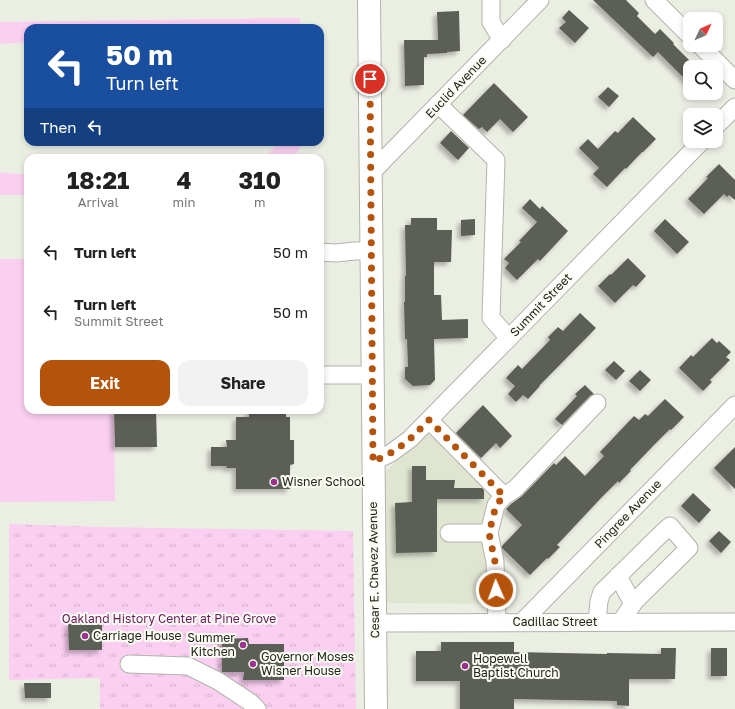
<!DOCTYPE html>
<style>
:root{--surface:#fff;--page:#f2f2f2;--text:#222;--muted:#767676;--accent:#b45309}
body{margin:0;font-family:"Golos Text",sans-serif;background:var(--page);color:var(--text);height:100vh;display:flex;flex-direction:column;font-size:15px;white-space:nowrap}
*{box-sizing:border-box;margin:0}
p{font-size:13px;color:var(--muted)}
.icon{flex:none;width:22px;height:22px;fill:none;stroke:currentColor;stroke-width:2;stroke-linecap:round;stroke-linejoin:round}
.map{position:relative;flex:1;overflow:hidden}
.sheet{position:absolute;left:24px;top:154px;width:300px;height:260px;display:flex;flex-direction:column;background:var(--surface);border-radius:12px;box-shadow:0 2px 6px #0003}
.sheet>*{flex:none}
.top-card{position:absolute;left:24px;top:24px;width:300px;height:122px;border-radius:12px;box-shadow:0 2px 6px #0003;background:#1a4fa0;color:#fff;overflow:hidden}
.needle{width:26px;rotate:46deg}
.controls{position:absolute;left:683px;top:12px;display:grid;gap:8px}
.controls a{display:grid;place-items:center;width:40px;height:40px;border-radius:8px;background:var(--surface);box-shadow:0 2px 6px #0003;font-size:20px}
.pin{position:absolute;display:grid;place-items:center;width:34px;height:34px;color:#fff;margin:-17px;border:2px solid #fff;border-radius:50%;box-shadow:0 1px 4px #0007}
.me{position:absolute;width:44px;margin:-22px;rotate:358deg;stroke-linejoin:round;filter:drop-shadow(0 0 3px #0008)}
.turn{display:flex;align-items:center;gap:14px;height:84px;padding:0 16px;font-size:18px}
.turn .icon{width:52px;height:52px;stroke-width:2.5}
.turn b{display:block;font-size:28px;line-height:34px}
.then{display:flex;align-items:center;height:38px;padding:0 16px;background:#0003;gap:8px;font-size:15px}
.eta{display:flex;justify-content:space-evenly;align-items:center;height:68px;text-align:center}
.eta b{font-size:24px;font-weight:700;line-height:28px}
.primary-button{display:flex;gap:8px;margin-top:auto;padding:8px 16px}
.primary-button a{flex:1;height:46px;border-radius:12px;background:var(--accent);color:#fff;font-size:16px;font-weight:700;line-height:46px;text-align:center}
.primary-button a+a{background:var(--page);color:var(--text)}
ul{padding:0;list-style:none}
li{display:flex;align-items:center;gap:12px;height:60px;padding:0 16px}
li div{flex:1}
li b{display:block;font-size:15px}
li em{font-style:normal}
.map>svg:first-child{display:block}
</style>
<div class="map">
<svg width="735" height="709" viewBox="0 0 735 709">
<defs>
<pattern id="park-tufts" width="24" height="20" patternUnits="userSpaceOnUse"><rect width="24" height="20" fill="#facff1"/><path d="M3 7l-1-3M5 7V3M7 7l1-3M15 17l-1-3M17 17v-4M19 17l1-3" fill="none" stroke="#d6b2ce"/></pattern>
<filter id="shadow"><feDropShadow dx="-3.5" dy="3.5" stdDeviation="2" flood-color="#0004"/></filter>
</defs>
<rect width="100%" height="100%" fill="#ebeee3"/>
<path fill="#e0e5d2" d="M438,420L512,493L496,519L497,555L506,604L384,603V473Z"/>
<path fill="url(#park-tufts)" d="M9,524L102,527L353,531L356,709H100V678L9,680Z"/>
<g fill="#facff1">
<path d="M300,18V28H28V42L0,44V22H2Z"/>
<path d="M279,142H303L294,158H263L269,153Z"/>
<path d="M0,172L14,174H28V195H0Z"/>
<path d="M0,259H28V410H114L115,501L0,502Z"/>
</g>
<g fill="#5c5f56" filter="url(#shadow)">
<path d="M593,0H626L639,13L637,16L655,34L660,29L674,43L673,44L690,61V84L658,52L653,57Z"/>
<path d="M569,10L589,28L575,43L559,28L566,22L562,18Z"/>
<path d="M459,11L460,51L447,52V53L427,54V57H424V85L405,86L404,40H438L437,12Z"/>
<path d="M494,83L528,117L513,132L500,119L487,132L482,127L479,129L463,115Z"/>
<path d="M608,87L619,96L609,107L598,97Z"/>
<path d="M633,117L656,139L643,152H642L626,169L625,168L607,187L593,174L599,168L579,148L588,139L598,149L615,131L618,133Z"/>
<path d="M451,131L469,148L458,160L440,143Z"/>
<path d="M719,164L735,180V200L729,195L727,197L724,194L704,214L688,199L708,178L706,177Z"/>
<path d="M530,199L540,209L542,206L568,231L540,261L538,259L517,280L505,268L509,263L504,259L521,242L519,241L537,222L522,208Z"/>
<path d="M411,218H437V230H452L451,262H434V295H441L442,320L468,319V338L434,339L435,380L430,385L413,386L405,379V367H408L407,339H405L404,302H405V276H406L405,225H411Z"/>
<path d="M475,219V235L461,236V220Z"/>
<path d="M665,219L689,242L677,254L654,231Z"/>
<path d="M628,258L646,276L636,287L633,285L615,303L598,286L610,274L611,275Z"/>
<path d="M580,313L596,328L539,386H540L528,399L523,395L516,402L508,394L515,386L506,378L518,365L522,369L550,340L548,337L558,327L563,331Z"/>
<path d="M712,338L717,343L719,341L731,352L726,357L730,360L710,380L712,382L703,391L679,368L691,355L693,357Z"/>
<path d="M614,361L625,371L616,380L605,370Z"/>
<path d="M640,370L651,380L640,391L629,381Z"/>
<path d="M585,385L594,394L590,396L562,425L555,419L577,396L575,394Z"/>
<path d="M665,399L684,417L671,430L670,429L654,445L630,470L631,471L619,483L618,481L601,498L557,545L560,547L548,559L547,558L530,575L502,548V546L522,525L506,509L511,504L522,496L554,463L556,465L565,456L585,476L604,456L600,452L634,416L639,420L645,414L648,416Z"/>
<path d="M483,405L512,436L500,448L496,443L481,458L456,433Z"/>
<path d="M114,410H156L157,447H115Z"/>
<path d="M249,410H286V417H290V440H294V464L290,465V489H236V468H226L227,466H211V447H227L226,440H236V417H249Z"/>
<path d="M735,447V489L714,468Z"/>
<path d="M412,466H426V480H455L454,488H482L484,490V499H437V552L396,553L395,503L412,502Z"/>
<path d="M693,493L711,510L699,523L681,506Z"/>
<path d="M719,531L731,542L721,553L709,541Z"/>
<path d="M102,622V650H69L68,623Z"/>
<path d="M248,638L249,644H284V680H243L244,672H222V639Z"/>
<path d="M441,642H514V652L607,654V653L661,654V648H676L675,679H629V706L617,705V701L514,699V709H460V681H416V651H441Z"/>
<rect x="711" y="648" width="16" height="28"/>
<path d="M24,683H51V698H25Z"/>
</g>
<g fill="none" stroke-linecap="round" stroke-linejoin="round">
<defs>
<g id="minor">
<path d="M491,0V22L502,40"/>
<path d="M654,0L690,36"/>
<path d="M700,45L735,80"/>
<path d="M438,104L496,160L491,318L509,338"/>
<path d="M716,126L735,107"/>
<path d="M371,173L540,0"/>
<path d="M320,252L336,253L355,251H371"/>
<path d="M320,375H372"/>
<path d="M429,420L504,496"/>
<path d="M373,462L391,453L410,439L702,141"/>
<path d="M449,533H489"/>
<path d="M618,576L633,604"/>
<path d="M497,622L495,562L489,533L496,505L504,496L515,489L597,403"/>
<path d="M522,622L735,405"/>
<path d="M597,622L599,601L602,592L662,533L670,526L689,548L634,602L621,622"/>
<path d="M375,623L735,622"/>
<path d="M129,664L188,666L218,681L250,702L257,709"/>
</g>
<path id="major" d="M369,0L376,709"/>
</defs>
<use href="#minor" stroke="#b1b4a9" stroke-width="19"/>
<use href="#major" stroke="#b1b4a9" stroke-width="24"/>
<use href="#minor" stroke="#fff" stroke-width="17"/>
<use href="#major" stroke="#fff" stroke-width="22"/>
</g>
<g fill="none" stroke-linecap="round" stroke-linejoin="round">
<path stroke="#b45309" stroke-width="7" stroke-dasharray="0 12.6" d="M370,79L373,462L396,450L410,439L429,420L504,496L496,505L489,533L495,562L496,590"/>
</g>
<g fill="#9e3090" stroke="#f9fcf1" stroke-width="1.5">
<circle cx="274" cy="482" r="4"/>
<circle cx="85" cy="636" r="4"/>
<circle cx="243" cy="645" r="4"/>
<circle cx="253" cy="664" r="4"/>
<circle cx="465" cy="666" r="4"/>
</g>
<g text-anchor="middle" stroke-width="4" stroke-linejoin="round" paint-order="stroke">
<g font-size="12" fill="#232420" stroke="#f9fcf1">
<text transform="translate(456 87) rotate(-46)" y="4">Euclid Avenue</text>
<text transform="translate(541 305) rotate(-46)" y="4">Summit Street</text>
<text transform="translate(628 514) rotate(-46)" y="4">Pingree Avenue</text>
<text transform="translate(374 570) rotate(-91)" y="4">Cesar E. Chavez Avenue</text>
<text x="555" y="626">Cadillac Street</text>
</g>
<g font-size="12" fill="#232420" stroke="#f9fcf1" text-anchor="start">
<text x="282" y="486">Wisner School</text>
<text x="93" y="640">Carriage House</text>
<text x="235" y="642" text-anchor="end">Summer<tspan x="235" dy="14">Kitchen</tspan></text>
<text x="261" y="661">Governor Moses<tspan x="261" dy="14">Wisner House</tspan></text>
<text x="473" y="663">Hopewell<tspan x="473" dy="14">Baptist Church</tspan></text>
</g>
<g font-size="12" fill="#6a185f" stroke="#f9fcf1">
<text x="169" y="623">Oakland History Center at Pine Grove</text>
</g>
</g>
</svg>
<div class="controls">
<a><svg class="needle" viewBox="-14 -14 28 28"><path d="M0-13l5 13h-10z" fill="#e53935"/><path d="M0 13l5-13h-10z" fill="#767676"/></svg></a>
<a><svg class="icon" aria-label="search" viewBox="0 0 24 24"><circle cx="10" cy="10" r="6"/><path d="M15 15l6 6"/></svg></a>
<a><svg class="icon" aria-label="layers" viewBox="0 0 24 24"><path d="M12 4l9 5-9 5-9-5zM3 14l9 5 9-5"/></svg></a>
</div>
<div class="pin" style="left:370px;top:79px;background:#d93025"><svg class="icon" aria-label="arrive" viewBox="0 0 24 24"><path d="M6 21V4h12l-3 4 3 4H6"/></svg></div>
<svg class="me" style="left:496px;top:590px" viewBox="-20 -20 40 40"><circle r="17" fill="#b45309" stroke="#fff" stroke-width="3"/><path d="M0-11L8 9 0 5-8 9z" fill="#fff"/></svg>
<div class="top-card">
<div class="turn"><svg class="icon" aria-label="left" viewBox="0 0 24 24"><path d="M17 20v-9H6M10 6l-5 5 5 5"/></svg><div><b>50 m</b>Turn left</div></div>
<div class="then">Then<svg class="icon" aria-label="left" viewBox="0 0 24 24"><path d="M17 20v-9H6M10 6l-5 5 5 5"/></svg></div>
</div>
<section class="sheet">
<div class="eta">
<div><b>18:21</b><p>Arrival</p></div>
<div><b>4</b><p>min</p></div>
<div><b>310</b><p>m</p></div>
</div>
<ul>
<li><svg class="icon" aria-label="left" viewBox="0 0 24 24"><path d="M17 20v-9H6M10 6l-5 5 5 5"/></svg><div><b>Turn left</b></div><em>50 m</em></li>
<li><svg class="icon" aria-label="left" viewBox="0 0 24 24"><path d="M17 20v-9H6M10 6l-5 5 5 5"/></svg><div><b>Turn left</b><p>Summit Street</p></div><em>50 m</em></li>
</ul>
<div class="primary-button"><a>Exit</a><a>Share</a></div>
</section>
</div>
